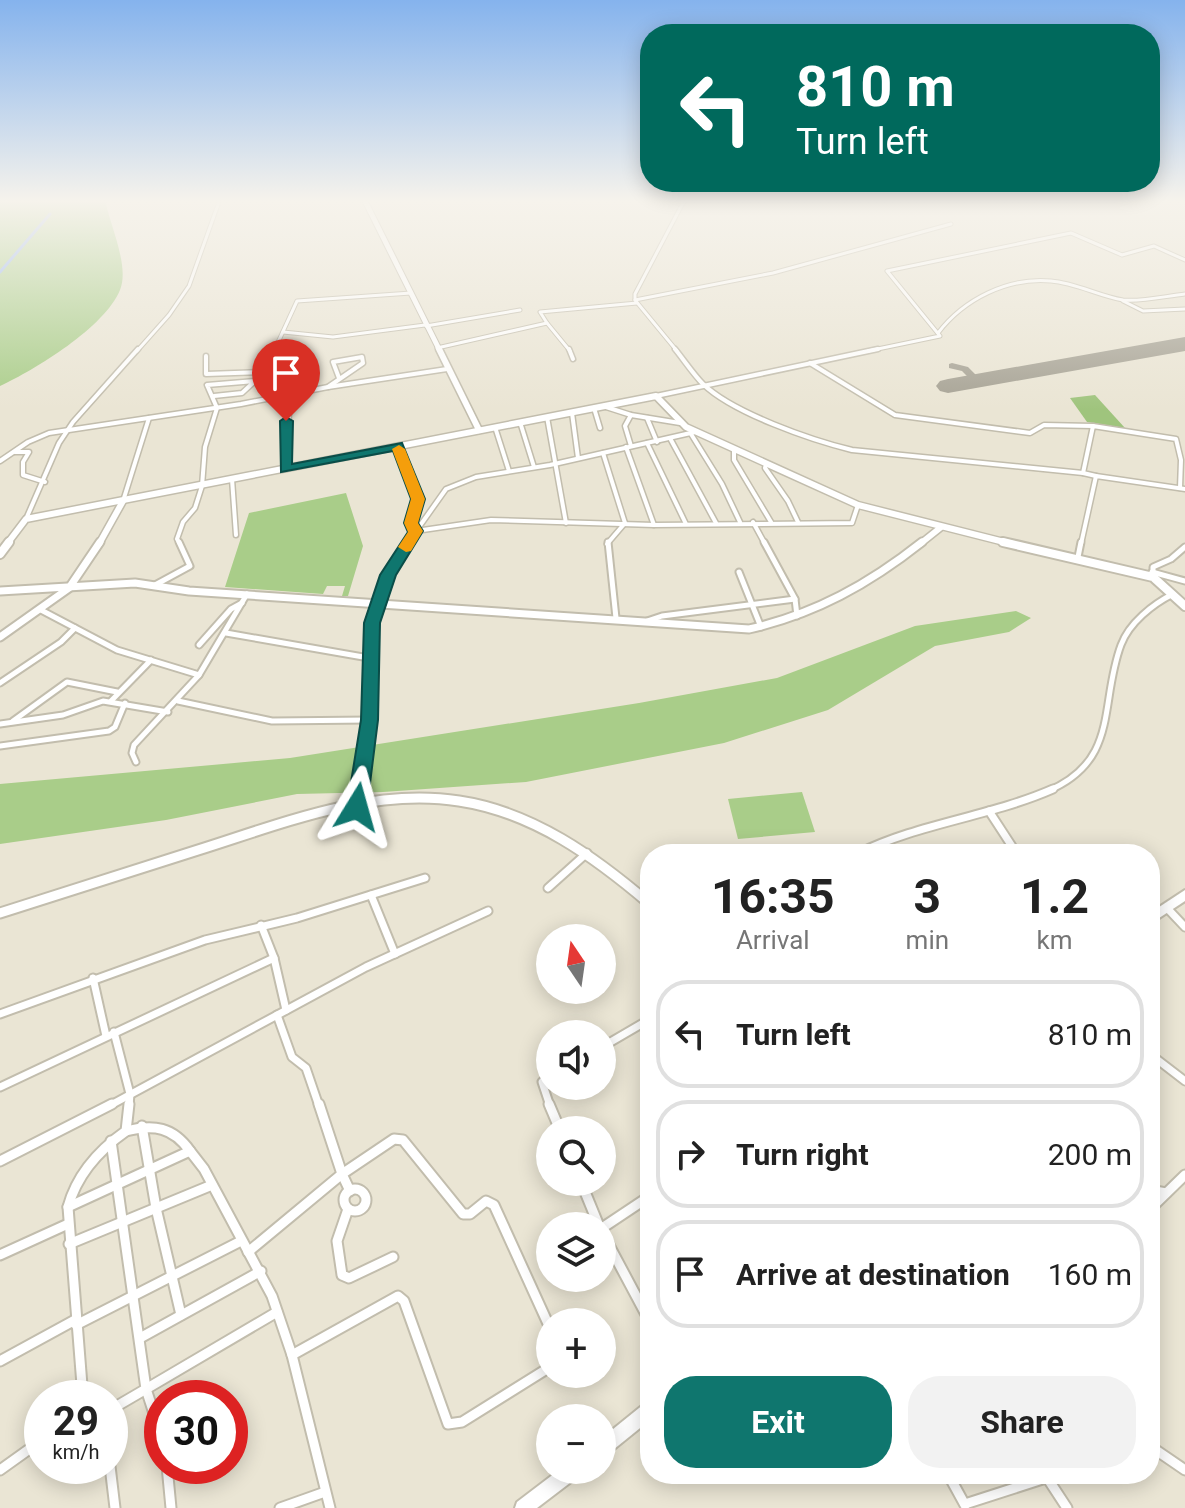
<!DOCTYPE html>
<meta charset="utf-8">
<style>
:root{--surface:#fff;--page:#f2f2f2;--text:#222;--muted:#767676;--line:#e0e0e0;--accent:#0f766e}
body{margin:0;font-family:Roboto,sans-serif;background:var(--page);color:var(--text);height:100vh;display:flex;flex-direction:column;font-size:30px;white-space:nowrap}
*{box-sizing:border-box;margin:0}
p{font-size:26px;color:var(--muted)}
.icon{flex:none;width:44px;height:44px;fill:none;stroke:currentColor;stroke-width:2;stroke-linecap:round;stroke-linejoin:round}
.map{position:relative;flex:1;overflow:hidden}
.side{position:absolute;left:640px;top:844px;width:520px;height:640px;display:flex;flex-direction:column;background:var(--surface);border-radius:32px;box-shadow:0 4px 20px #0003}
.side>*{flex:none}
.hud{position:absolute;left:640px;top:24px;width:520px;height:168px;border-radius:32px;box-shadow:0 4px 20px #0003;background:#00695c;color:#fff;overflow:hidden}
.needle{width:52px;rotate:347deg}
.buttons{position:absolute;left:536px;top:924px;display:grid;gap:16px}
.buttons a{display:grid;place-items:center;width:80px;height:80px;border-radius:50%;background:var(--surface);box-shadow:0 4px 20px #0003;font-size:40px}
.speed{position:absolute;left:24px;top:1380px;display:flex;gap:16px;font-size:40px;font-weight:700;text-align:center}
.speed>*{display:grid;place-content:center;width:104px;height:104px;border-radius:50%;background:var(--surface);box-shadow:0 4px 20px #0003;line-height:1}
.speed small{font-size:20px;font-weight:400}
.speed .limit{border:12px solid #d22;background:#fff;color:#111}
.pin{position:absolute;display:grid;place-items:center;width:68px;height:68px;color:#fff;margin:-82px -34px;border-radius:50% 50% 50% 0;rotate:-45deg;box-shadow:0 0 8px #0007}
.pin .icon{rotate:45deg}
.me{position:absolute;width:88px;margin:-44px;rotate:8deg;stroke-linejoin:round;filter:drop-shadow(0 0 6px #0008)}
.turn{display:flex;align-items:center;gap:28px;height:168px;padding:0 24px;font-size:36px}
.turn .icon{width:104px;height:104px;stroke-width:2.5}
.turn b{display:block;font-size:56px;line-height:68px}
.eta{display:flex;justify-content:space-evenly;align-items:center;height:136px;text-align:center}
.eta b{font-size:48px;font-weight:700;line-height:56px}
.cta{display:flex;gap:16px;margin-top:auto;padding:16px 24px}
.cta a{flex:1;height:92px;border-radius:32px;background:var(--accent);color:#fff;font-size:32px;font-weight:700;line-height:92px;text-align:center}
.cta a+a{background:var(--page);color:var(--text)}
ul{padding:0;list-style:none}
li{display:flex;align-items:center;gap:24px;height:108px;margin:0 16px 12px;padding:0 8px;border:4px solid var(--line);border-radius:32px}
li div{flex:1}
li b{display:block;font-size:30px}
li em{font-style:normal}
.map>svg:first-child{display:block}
</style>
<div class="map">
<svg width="1185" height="1508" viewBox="0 0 1185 1508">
<rect width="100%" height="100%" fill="#eae5d4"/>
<g fill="#a9cd89">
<path d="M0,199H105C109,223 130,266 120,290C105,327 35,370 0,386Z"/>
<path d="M346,493L363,546L348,596H342L345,586H327L323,594L225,587L249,513Z"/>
<path d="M1016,611L1031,618L1009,632L935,646L828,710L724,743L526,782L383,792L297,794L166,820L0,844V784L290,758L639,703L777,678L915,626Z"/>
<path d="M802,792L815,832L738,839L728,799Z"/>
</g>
<path fill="#9fc47d" d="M1095,395L1125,428L1087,422L1070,398Z"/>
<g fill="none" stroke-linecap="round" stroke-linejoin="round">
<path stroke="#90b1f5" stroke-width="3" d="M0,272L50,214"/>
<path fill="#a6a294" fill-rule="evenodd" d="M952,363L968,367L982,381L974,383L962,371L949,368V364Z"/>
<path fill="#a6a294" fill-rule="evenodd" d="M1185,337V351L948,393L940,391L936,386L940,381L948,379Z"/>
<defs>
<g id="minor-far4">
<path d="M635,300L773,273L951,224"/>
<path d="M1123,301L1143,311L1185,309"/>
<path d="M547,323L540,312L637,303"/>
<path d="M426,326L520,310"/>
<path d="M283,332L333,337L425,325"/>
<path d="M938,333C964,299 1008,277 1051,281C1076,283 1099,296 1123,300C1142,302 1166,296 1185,294"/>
<path d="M437,348L547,323L570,351"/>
<path d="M137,351L169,315L189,286L220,199"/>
<path d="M274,351L297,301L411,293"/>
<path d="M677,351L635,300V294L685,199"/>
<path d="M868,351L940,336L887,271L1071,233L1122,255L1154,246L1185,260"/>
</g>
<g id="minor-far3">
<path d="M569,349L573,359"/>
<path d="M675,349C684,360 693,374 703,384C733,413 811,440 852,450L1083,473"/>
<path d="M206,356V374L261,372"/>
<path d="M810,363L895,415L1030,433L1044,425L1093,426"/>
<path d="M255,381L275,349"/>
<path d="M328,387L447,369"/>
<path d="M304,390L307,365"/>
<path d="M656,396L878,349"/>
<path d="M603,406L631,415L680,423"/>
<path d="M594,408L600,428"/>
<path d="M572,413L578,458"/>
<path d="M631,415L625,426L631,446"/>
<path d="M547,417L566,523"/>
<path d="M647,418L657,442"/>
<path d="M520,422L534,467"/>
<path d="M495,427L509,471"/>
<path d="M691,434L722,484L740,522"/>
<path d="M671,440L716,523"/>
<path d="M647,443L686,524"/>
<path d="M398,446L418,499L411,523L416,531L491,520L654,525L852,523L858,505"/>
<path d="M626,447L654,525"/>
<path d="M734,450V460L771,522"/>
<path d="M15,452H29L23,462V475L45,482"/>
<path d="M603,453L625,523"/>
<path d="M0,461L28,442L49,433L241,404L328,387L363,363L362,357L333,362L339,378"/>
<path d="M766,464L765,468L788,501L798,522"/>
<path d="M286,469L290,393"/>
<path d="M1096,476L1083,473L1093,426L1176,439L1181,460L1180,488"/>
<path d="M232,479L236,535"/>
<path d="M123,501L149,418"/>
<path d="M26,519L59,443L73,422L138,349"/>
<path d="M753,522L765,544"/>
<path d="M180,544L177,539L183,522L195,508L202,486L205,447L217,408L207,385L255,381L242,393L214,396"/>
<path d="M407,544L446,489L476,477L550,465L695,432"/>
<path d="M607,544L625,523"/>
<path d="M1081,544L1096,476L1185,489"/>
</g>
<g id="minor-far2">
<path d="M608,542L616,618"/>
<path d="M764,542L795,599L797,616"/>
<path d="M1078,557L1081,542"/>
<path d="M739,572L761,627"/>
<path d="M1152,572L1185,581"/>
<path d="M1153,577V567L1171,559L1185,547"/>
<path d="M155,585L190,566L179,542"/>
<path d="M381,602L388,575L409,542"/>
<path d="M41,610L117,650L199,675"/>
<path d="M647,621L662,616L795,599"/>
<path d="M226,633L369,658"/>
<path d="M199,645L231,609L242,603"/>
<path d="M0,683L61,642L75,628"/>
<path d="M111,701L151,660"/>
<path d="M178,701L272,721L369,720"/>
<path d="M13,721L67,682L117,692"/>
<path d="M0,724L63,715L103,701L168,712"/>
<path d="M0,746L109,731L115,727L125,703"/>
<path d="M136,762L132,753L134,745L199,675L247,594"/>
<path d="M359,791L369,720V642L377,602"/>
<path d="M1048,791C1120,760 1099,704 1121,645C1129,623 1153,604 1173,594"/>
</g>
<g id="minor-far1">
<path d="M357,807L359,789"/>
<path d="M989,811L1017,854"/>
<path d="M857,854C919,823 989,817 1053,789"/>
<path d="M548,888L587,853"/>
<path d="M371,895L395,954"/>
<path d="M1167,908L1185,927"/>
<path d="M261,925L274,958L286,1010"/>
<path d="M93,978L106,1036"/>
<path d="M0,1014L205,940L297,918L425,878"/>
<path d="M277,1015L292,1057L306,1068L319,1106"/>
<path d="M114,1032L130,1094L129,1106"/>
<path d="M602,1047L650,1019"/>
<path d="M1150,1054L1185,1081"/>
<path d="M550,1075L542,1082L550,1106"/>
<path d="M0,1087L274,958"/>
<path d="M109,1106L366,967L488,911"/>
</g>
<g id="minor">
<path d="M549,1104L560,1130"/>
<path d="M142,1126L156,1208L181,1315"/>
<path d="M126,1131C154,1124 173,1127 190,1151"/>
<path d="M0,1161L112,1104"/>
<path d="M581,1182L599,1226"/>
<circle cx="355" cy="1200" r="11"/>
<path d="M1150,1190L1166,1193"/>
<path d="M350,1191L342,1174L394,1139L403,1140L463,1214H470L486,1201L494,1205L550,1328"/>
<path d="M68,1207L190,1151L204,1169L272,1296L292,1355L330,1508"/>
<path d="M348,1209L337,1241L342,1275L349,1278L393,1257"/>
<path d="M1150,1209L1185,1175"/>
<path d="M602,1228L650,1196"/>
<path d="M602,1232L650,1322"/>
<path d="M69,1244L212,1185"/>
<path d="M248,1252L342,1174L319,1104"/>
<path d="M0,1255L68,1224"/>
<path d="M76,1325L241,1241"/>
<path d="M140,1338L261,1271"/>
<path d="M292,1355L398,1296L404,1301L448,1424L462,1422L550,1367"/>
<path d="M0,1361L75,1320"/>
<path d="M83,1398L68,1207C77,1174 99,1150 126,1131L129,1104"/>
<path d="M110,1410L146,1389L111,1141"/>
<path d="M162,1438L146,1389L277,1312"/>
<path d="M1150,1446L1185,1470"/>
<path d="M110,1466L115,1508"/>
<path d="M167,1466L171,1508"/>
<path d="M0,1470L42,1440"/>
<path d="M948,1474L965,1505"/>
<path d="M1048,1479L1067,1508"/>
<path d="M965,1504L1058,1474"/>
<path d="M280,1508L325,1492"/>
</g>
<g id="tertiary-far2">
<path d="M99,544L123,501"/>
<path d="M920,544L940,528"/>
</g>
<g id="tertiary-far1">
<path d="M0,591L135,583L189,591L749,629C815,614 869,584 922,542"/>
<path d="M0,637L69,588L100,542"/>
</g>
<path id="tertiary" d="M0,913C66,892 132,871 198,850C281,824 371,787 459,801C533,812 595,857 650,904"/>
<path id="secondary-far2" d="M364,199L440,351"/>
<g id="secondary-far1">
<path d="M439,349L479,430"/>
<path d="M7,544L26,519L656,396L686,427L858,505L1012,544"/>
</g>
<g id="secondary">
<path d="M1003,542L1153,577L1185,606"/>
<path d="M0,554L9,542"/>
</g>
<g id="primary">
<path d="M1185,890V901L1150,924V913Z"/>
<path d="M650,1402V1420L608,1454L602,1456V1438L644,1404Z"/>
<path d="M559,1470H581L579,1476L537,1508H515L517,1502Z"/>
</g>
</defs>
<use href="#minor-far4" stroke="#c2bdad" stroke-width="5"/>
<use href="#minor-far3" stroke="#c2bdad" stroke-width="7"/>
<use href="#minor-far2" stroke="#c2bdad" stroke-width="9"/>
<use href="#minor-far1" stroke="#c2bdad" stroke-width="11"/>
<use href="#minor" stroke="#c2bdad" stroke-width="13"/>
<use href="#tertiary-far2" stroke="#c2bdad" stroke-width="9"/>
<use href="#tertiary-far1" stroke="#c2bdad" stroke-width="11"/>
<use href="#tertiary" stroke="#c2bdad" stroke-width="13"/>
<use href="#secondary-far2" stroke="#c2bdad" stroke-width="7"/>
<use href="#secondary-far1" stroke="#c2bdad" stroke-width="9"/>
<use href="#secondary" stroke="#c2bdad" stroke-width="12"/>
<use href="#primary" stroke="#c2bdad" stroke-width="4"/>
<use href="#minor-far4" stroke="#fff" stroke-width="3"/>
<use href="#minor-far3" stroke="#fff" stroke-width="4"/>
<use href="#minor-far2" stroke="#fff" stroke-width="5"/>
<use href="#minor-far1" stroke="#fff" stroke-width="7"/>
<use href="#minor" stroke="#fff" stroke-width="9"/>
<use href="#tertiary-far2" stroke="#fff" stroke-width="6"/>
<use href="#tertiary-far1" stroke="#fff" stroke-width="7"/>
<use href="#tertiary" stroke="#fff" stroke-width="9"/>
<use href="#secondary-far2" stroke="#fff" stroke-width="5"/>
<use href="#secondary-far1" stroke="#fff" stroke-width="6"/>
<use href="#secondary" stroke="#fff" stroke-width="8"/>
<use href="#primary" fill="#fff" fill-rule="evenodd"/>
</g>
<linearGradient id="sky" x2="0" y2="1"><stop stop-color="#85b3ed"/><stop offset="0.49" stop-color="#f6f3ec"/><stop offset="1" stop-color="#f6f3ec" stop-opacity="0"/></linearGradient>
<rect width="1185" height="410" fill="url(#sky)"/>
<path fill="#0f766e" stroke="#0a4d48" stroke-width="2" d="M286,417L293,421L292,464L402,443L425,499L418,523L423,531L396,575L380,623L378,720L367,807L364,812H350L347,807L361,720L364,623L380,575L408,532L404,523L411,499L393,451L281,472L280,421Z"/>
<path fill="#f59e0b" d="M399,445L405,449L425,499L418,523L423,531L411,551L406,552L398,547L408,532L404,523L411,499L392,449Z"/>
</svg>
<div class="buttons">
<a><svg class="needle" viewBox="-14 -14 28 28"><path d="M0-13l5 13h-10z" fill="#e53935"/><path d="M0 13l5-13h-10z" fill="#767676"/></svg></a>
<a><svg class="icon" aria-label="sound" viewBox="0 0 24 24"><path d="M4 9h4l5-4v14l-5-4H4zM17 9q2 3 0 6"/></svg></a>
<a><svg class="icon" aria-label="search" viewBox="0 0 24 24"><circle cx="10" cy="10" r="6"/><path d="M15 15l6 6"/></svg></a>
<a><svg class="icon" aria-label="layers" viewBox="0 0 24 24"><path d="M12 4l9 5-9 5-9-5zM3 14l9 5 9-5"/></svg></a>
<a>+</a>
<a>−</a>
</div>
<div class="speed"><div>29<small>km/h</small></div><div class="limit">30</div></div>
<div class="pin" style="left:286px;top:421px;background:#d93025"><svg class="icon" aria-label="arrive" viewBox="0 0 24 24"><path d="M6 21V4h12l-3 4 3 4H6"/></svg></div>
<svg class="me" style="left:357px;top:807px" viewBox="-20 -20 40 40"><path d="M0-17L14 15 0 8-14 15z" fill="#0f766e" stroke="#fff" stroke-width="4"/></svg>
<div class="hud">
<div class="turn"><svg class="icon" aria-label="left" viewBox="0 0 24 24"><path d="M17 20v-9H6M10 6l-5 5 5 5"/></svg><div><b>810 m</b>Turn left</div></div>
</div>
<section class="side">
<div class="eta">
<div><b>16:35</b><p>Arrival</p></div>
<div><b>3</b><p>min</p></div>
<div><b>1.2</b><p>km</p></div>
</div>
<ul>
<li><svg class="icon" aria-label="left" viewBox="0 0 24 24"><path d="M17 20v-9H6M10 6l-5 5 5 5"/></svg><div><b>Turn left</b></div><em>810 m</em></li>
<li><svg class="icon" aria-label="right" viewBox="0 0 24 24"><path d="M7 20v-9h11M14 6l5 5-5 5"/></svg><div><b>Turn right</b></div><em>200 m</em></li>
<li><svg class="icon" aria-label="arrive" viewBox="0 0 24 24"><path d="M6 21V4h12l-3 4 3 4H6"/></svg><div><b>Arrive at destination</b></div><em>160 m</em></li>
</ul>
<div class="cta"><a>Exit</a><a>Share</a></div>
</section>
</div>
